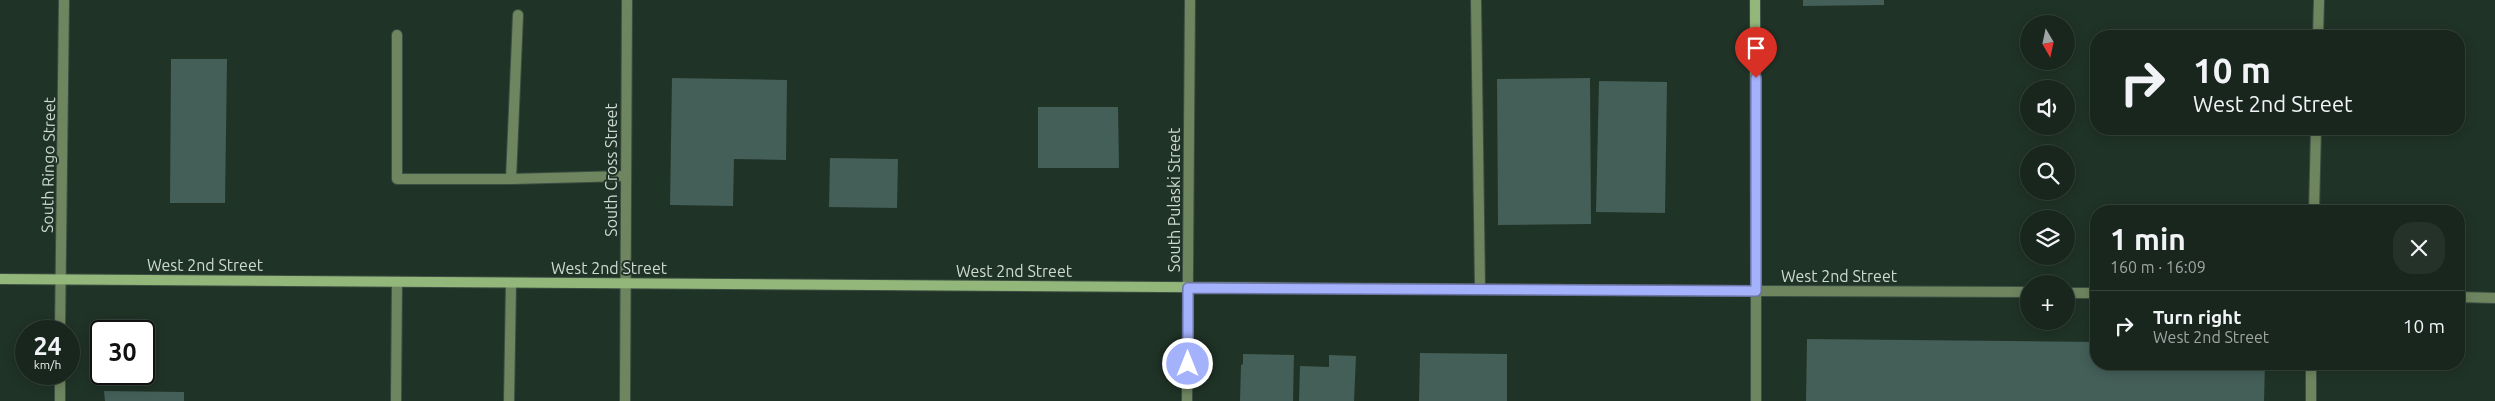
<!DOCTYPE html>
<meta charset="utf-8">
<style>
:root{--surface:#18261d;--page:#25322a;--text:#f1f3f6;--muted:#9fa5a4;--line:#36433b}
body{margin:0;font-family:Ubuntu,sans-serif;background:var(--page);color:var(--text);height:100vh;display:flex;flex-direction:column;font-size:19px;white-space:nowrap}
*{box-sizing:border-box;margin:0}
p{font-size:16px;color:var(--muted)}
.icon{flex:none;width:28px;height:28px;fill:none;stroke:currentColor;stroke-width:2;stroke-linecap:round;stroke-linejoin:round}
.map{position:relative;flex:1;overflow:hidden}
.side{position:absolute;left:2090px;top:205px;width:375px;height:165px;display:flex;flex-direction:column;background:var(--surface);border-radius:20px;box-shadow:0 2px 12px #0003,0 0 0 1px var(--line)}
.side>*{flex:none}
.guide{position:absolute;left:2090px;top:30px;width:375px;height:105px;border-radius:20px;box-shadow:0 2px 12px #0003,0 0 0 1px var(--line);background:#18261d;color:var(--text);overflow:hidden}
.needle{width:32px;rotate:171deg}
.fabs{position:absolute;left:2020px;top:15px;display:grid;gap:10px}
.fabs a{display:grid;place-items:center;width:55px;height:55px;border-radius:50%;background:var(--surface);box-shadow:0 2px 12px #0003,0 0 0 1px var(--line);font-size:25px}
.speed{position:absolute;left:15px;top:320px;display:flex;gap:10px;font-size:25px;font-weight:700;text-align:center}
.speed>*{display:grid;place-content:center;width:65px;height:65px;border-radius:50%;background:var(--surface);box-shadow:0 2px 12px #0003,0 0 0 1px var(--line);line-height:1}
.speed small{font-size:12px;font-weight:400}
.speed .limit{border:2px solid #111;border-radius:8px;background:#fff;color:#111}
.pin{position:absolute;display:grid;place-items:center;width:42px;height:42px;color:#fff;margin:-51px -21px;border-radius:50% 50% 50% 0;rotate:-45deg;box-shadow:0 0 5px #0007}
.pin .icon{rotate:45deg}
.me{position:absolute;width:55px;margin:-28px;rotate:0deg;stroke-linejoin:round;filter:drop-shadow(0 0 4px #0008)}
.turn{display:flex;align-items:center;gap:18px;height:105px;padding:0 20px;font-size:22px}
.turn .icon{width:65px;height:65px;stroke-width:2.5}
.turn b{display:block;font-size:35px;line-height:42px}
.round{display:grid;place-items:center;flex:none;width:52px;height:52px;border-radius:20px;background:var(--page)}
.overview{display:flex;align-items:center;justify-content:space-between;height:85px;padding:0 20px}
h1{font-size:30px;font-weight:700;line-height:38px}
ul{padding:0;list-style:none}
li{display:flex;align-items:center;gap:15px;height:70px;padding:0 20px;border-top:1px solid var(--line)}
li div{flex:1}
li b{display:block;font-size:19px}
li em{font-style:normal}
.map>svg:first-child{display:block}
</style>
<div class="map">
<svg width="2495" height="401" viewBox="0 0 2495 401">
<rect width="100%" height="100%" fill="#203327"/>
<g fill="#445e58">
<path d="M1803,0H1884V5L1803,6Z"/>
<path d="M171,59H227L225,203H170Z"/>
<path d="M672,78L787,80L786,160L734,159L733,206L670,205Z"/>
<path d="M1590,78L1591,224L1498,225L1497,79Z"/>
<path d="M1599,81L1667,82L1665,213L1596,212Z"/>
<path d="M1038,107H1118L1119,168H1038Z"/>
<path d="M830,158L898,159L897,208L829,207Z"/>
<path d="M1807,339L2096,342V364H2265L2264,401H1806Z"/>
<path d="M1420,353L1507,354V401H1419Z"/>
<path d="M1243,354L1294,355L1293,401H1240L1241,365L1243,364Z"/>
<path d="M1329,355L1356,356L1354,401H1299L1300,366L1329,367Z"/>
<path d="M104,391L184,392V401H105Z"/>
</g>
<g fill="none" stroke-linecap="round" stroke-linejoin="round">
<defs>
<g id="service">
<path d="M1476,0L1480,289"/>
<path d="M397,35V179H511L626,176"/>
<path d="M511,179L518,15"/>
<path d="M396,401L397,282"/>
<path d="M509,401L511,283"/>
</g>
<g id="minor">
<path d="M2318,36L2319,0"/>
<path d="M2314,211L2316,129"/>
<path d="M1756,291V401"/>
<path d="M1187,401L1190,0"/>
<path d="M2311,401V364"/>
</g>
<g id="tertiary">
<path d="M1756,291L2029,292"/>
<path d="M2066,293H2096"/>
<path d="M2459,297L2495,298"/>
<path d="M60,331L64,0"/>
<path d="M60,401V374"/>
<path d="M625,401L627,0"/>
</g>
<path id="secondary" d="M0,279L1756,291L1755,0"/>
</defs>
<use href="#service" stroke="#3c4e42" stroke-width="12"/>
<use href="#minor" stroke="#3c4e42" stroke-width="12"/>
<use href="#tertiary" stroke="#3c4e42" stroke-width="12"/>
<use href="#secondary" stroke="#3c4e42" stroke-width="12"/>
<use href="#service" stroke="#6f8560" stroke-width="10"/>
<use href="#minor" stroke="#6f8560" stroke-width="10"/>
<use href="#tertiary" stroke="#6f8560" stroke-width="10"/>
<use href="#secondary" stroke="#93b77a" stroke-width="10"/>
</g>
<g fill="none" stroke-linecap="round" stroke-linejoin="round">
<defs>
<path id="route" d="M1188,364V288L1756,291V78"/>
</defs>
<use href="#route" stroke="#6b74a4" stroke-width="12"/>
<use href="#route" stroke="#a4b2fc" stroke-width="9"/>
</g>
<g text-anchor="middle" stroke-width="4" stroke-linejoin="round" paint-order="stroke">
<g font-size="16" fill="#ced9d1" stroke="#203327">
<text transform="translate(48 165) rotate(-89)" y="6">South Ringo Street</text>
<text transform="translate(611 170) rotate(-90)" y="6">South Cross Street</text>
<text transform="translate(1174 200) rotate(-90)" y="6">South Pulaski Street</text>
<text x="205" y="271">West 2nd Street</text>
<text x="609" y="274">West 2nd Street</text>
<text x="1014" y="277">West 2nd Street</text>
<text x="1839" y="282">West 2nd Street</text>
</g>
</g>
</svg>
<div class="fabs">
<a><svg class="needle" viewBox="-14 -14 28 28"><path d="M0-13l5 13h-10z" fill="#e53935"/><path d="M0 13l5-13h-10z" fill="#9fa5a4"/></svg></a>
<a><svg class="icon" aria-label="sound" viewBox="0 0 24 24"><path d="M4 9h4l5-4v14l-5-4H4zM17 9q2 3 0 6"/></svg></a>
<a><svg class="icon" aria-label="search" viewBox="0 0 24 24"><circle cx="10" cy="10" r="6"/><path d="M15 15l6 6"/></svg></a>
<a><svg class="icon" aria-label="layers" viewBox="0 0 24 24"><path d="M12 4l9 5-9 5-9-5zM3 14l9 5 9-5"/></svg></a>
<a>+</a>
</div>
<div class="speed"><div>24<small>km/h</small></div><div class="limit">30</div></div>
<div class="pin" style="left:1756px;top:78px;background:#d93025"><svg class="icon" aria-label="arrive" viewBox="0 0 24 24"><path d="M6 21V4h12l-3 4 3 4H6"/></svg></div>
<svg class="me" style="left:1188px;top:364px" viewBox="-20 -20 40 40"><circle r="17" fill="#a4b2fc" stroke="#fff" stroke-width="3"/><path d="M0-11L8 9 0 5-8 9z" fill="#fff"/></svg>
<div class="guide">
<div class="turn"><svg class="icon" aria-label="right" viewBox="0 0 24 24"><path d="M7 20v-9h11M14 6l5 5-5 5"/></svg><div><b>10 m</b>West 2nd Street</div></div>
</div>
<section class="side">
<div class="overview"><div><h1>1 min</h1><p>160 m · 16:09</p></div><a class="round"><svg class="icon" aria-label="close" viewBox="0 0 24 24"><path d="M6 6l12 12M18 6L6 18"/></svg></a></div>
<ul>
<li><svg class="icon" aria-label="right" viewBox="0 0 24 24"><path d="M7 20v-9h11M14 6l5 5-5 5"/></svg><div><b>Turn right</b><p>West 2nd Street</p></div><em>10 m</em></li>
</ul>
</section>
</div>
